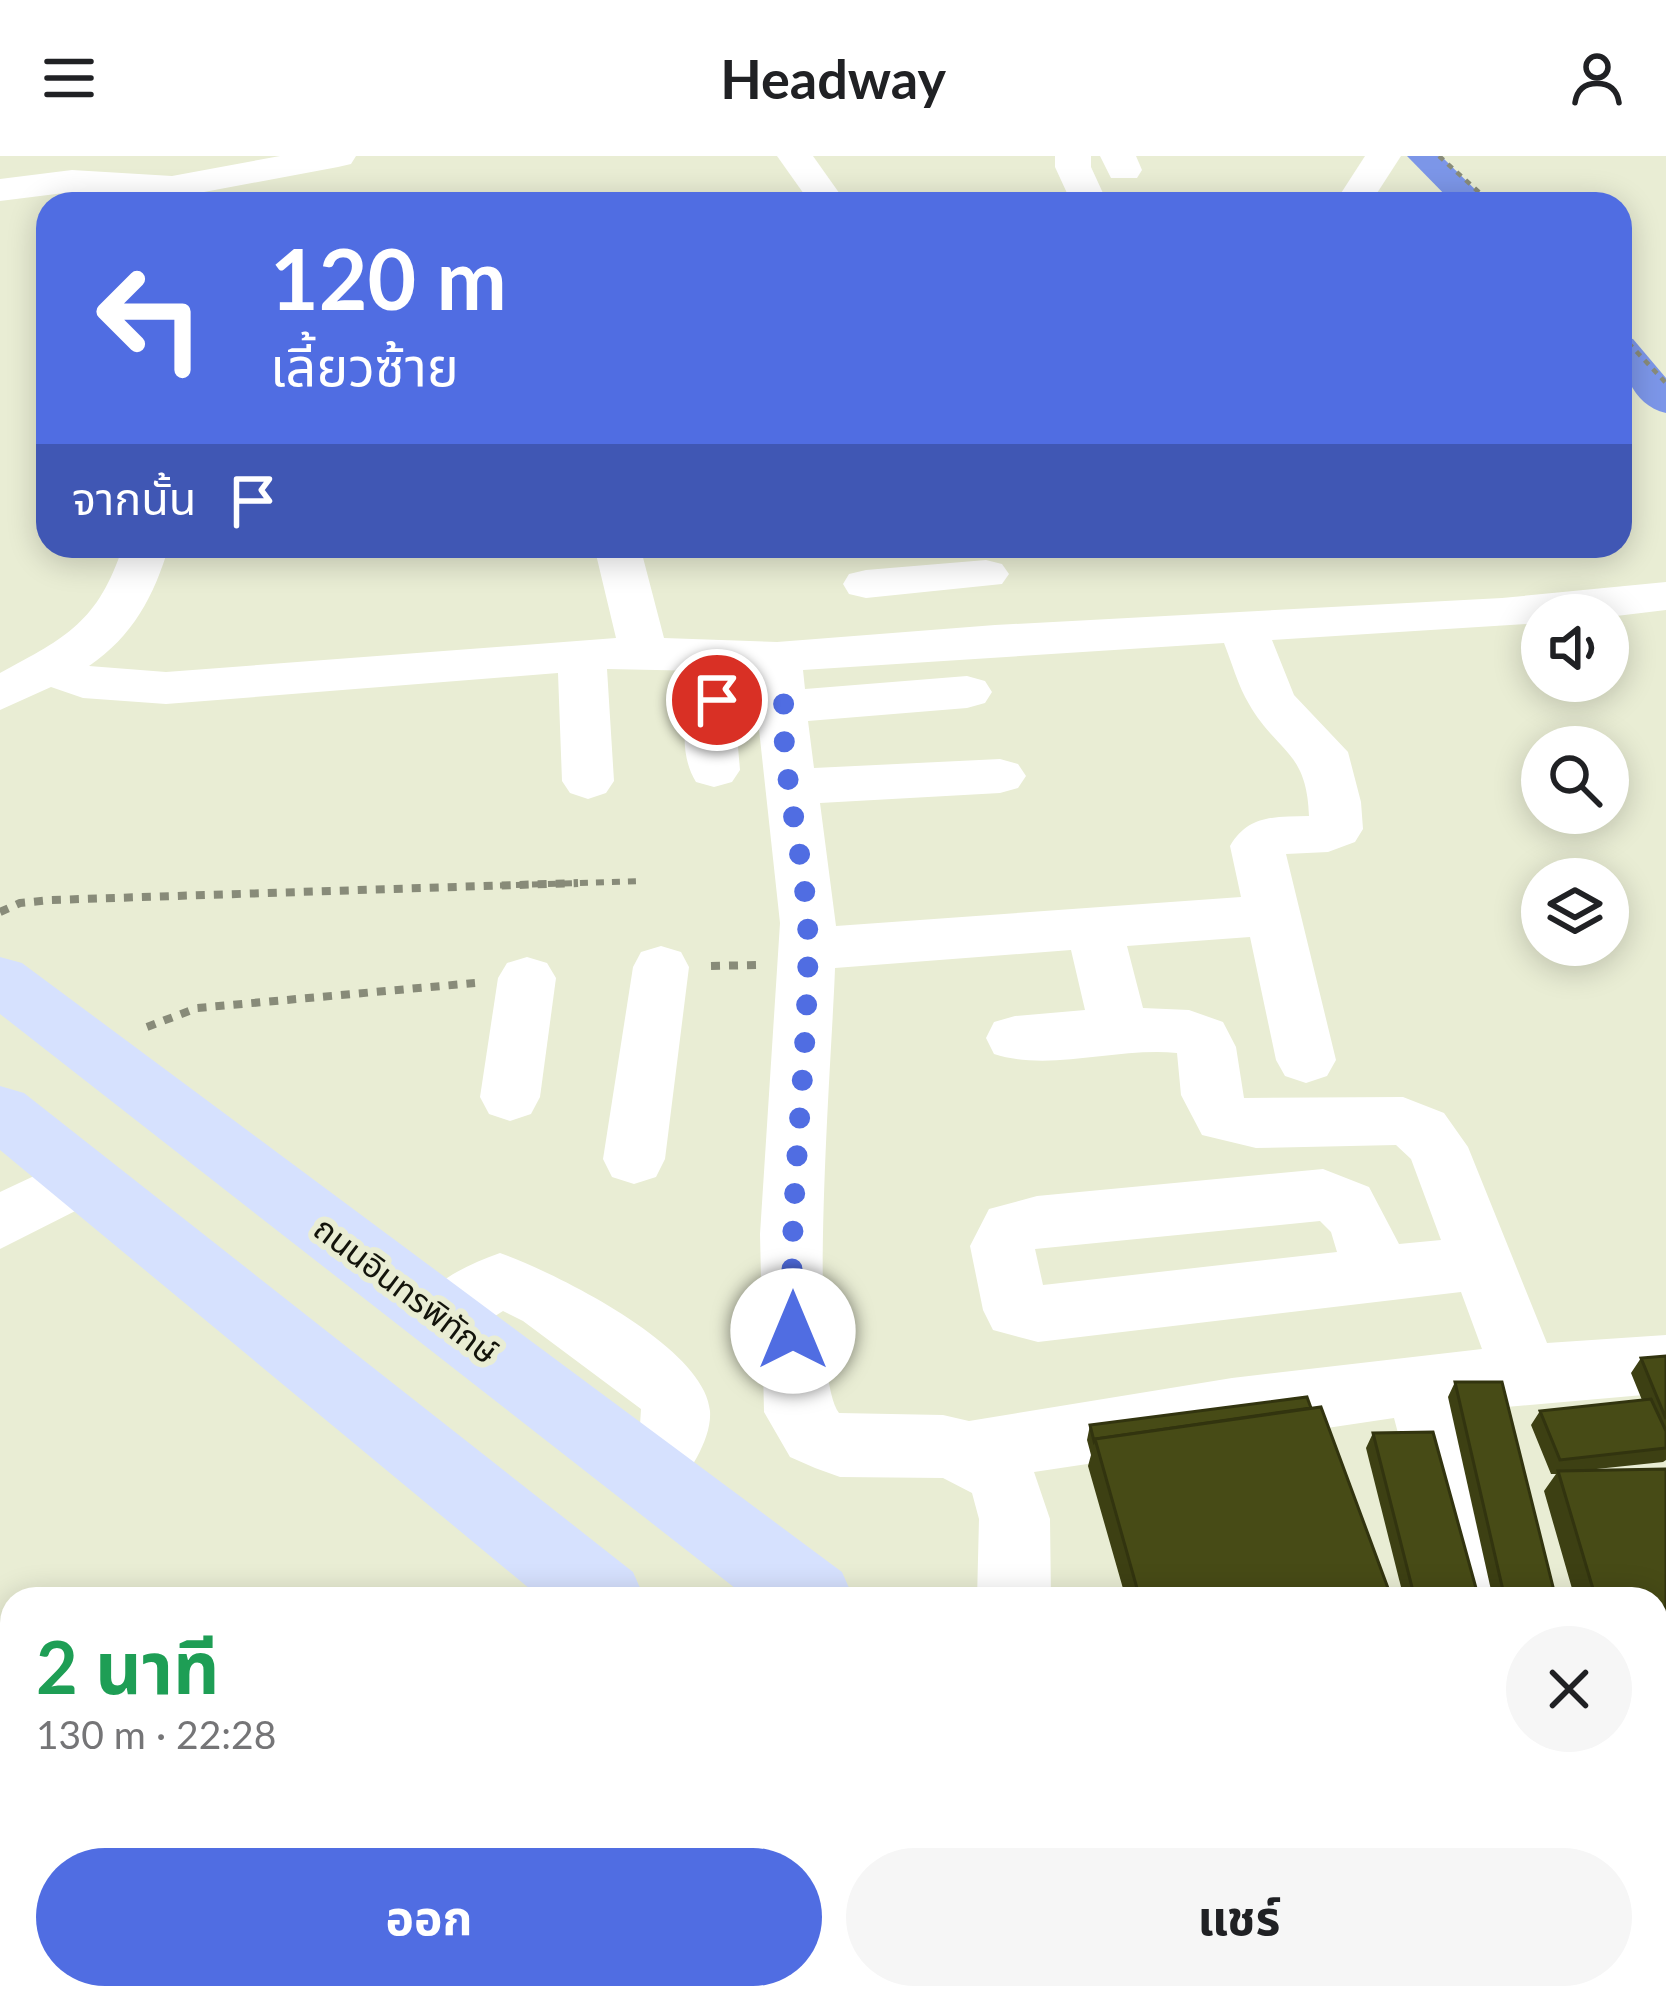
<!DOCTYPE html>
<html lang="th">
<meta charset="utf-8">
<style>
:root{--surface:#fff;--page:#f6f6f6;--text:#202124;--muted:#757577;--accent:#506de2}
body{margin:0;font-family:Lato,"Noto Sans Thai",sans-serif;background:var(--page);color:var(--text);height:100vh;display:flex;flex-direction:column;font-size:45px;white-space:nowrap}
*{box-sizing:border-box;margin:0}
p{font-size:39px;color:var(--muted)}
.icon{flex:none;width:66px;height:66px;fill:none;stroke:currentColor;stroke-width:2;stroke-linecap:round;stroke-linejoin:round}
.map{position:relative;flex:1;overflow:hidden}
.side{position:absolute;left:0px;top:1431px;width:1668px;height:423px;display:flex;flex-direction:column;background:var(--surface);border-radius:36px 36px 0 0;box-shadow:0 6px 30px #0003}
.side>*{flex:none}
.banner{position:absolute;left:36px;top:36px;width:1596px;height:366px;border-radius:36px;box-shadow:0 6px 30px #0003;background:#506de2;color:#fff;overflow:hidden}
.tools{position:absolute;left:1521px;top:438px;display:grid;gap:24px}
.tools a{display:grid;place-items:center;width:108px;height:108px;border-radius:50%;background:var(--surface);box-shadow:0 6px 30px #0003;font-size:60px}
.pin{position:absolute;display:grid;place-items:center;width:102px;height:102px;color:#fff;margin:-51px;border:6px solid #fff;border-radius:50%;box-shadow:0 3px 12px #0007}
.me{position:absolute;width:132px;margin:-66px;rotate:0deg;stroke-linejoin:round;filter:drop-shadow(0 0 9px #0008)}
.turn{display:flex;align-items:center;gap:42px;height:252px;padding:0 36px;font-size:54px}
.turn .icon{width:156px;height:156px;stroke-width:2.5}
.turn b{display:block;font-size:84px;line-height:102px}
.then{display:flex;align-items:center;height:114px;padding:0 36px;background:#0003;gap:24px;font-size:45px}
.round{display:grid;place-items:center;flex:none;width:126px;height:126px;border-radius:63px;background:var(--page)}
.head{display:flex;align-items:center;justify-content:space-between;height:204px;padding:0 36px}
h1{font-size:72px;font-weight:700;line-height:90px;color:#1e9e55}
.action{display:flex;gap:24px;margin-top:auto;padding:24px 36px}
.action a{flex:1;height:138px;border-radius:72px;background:var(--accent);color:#fff;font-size:48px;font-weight:700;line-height:138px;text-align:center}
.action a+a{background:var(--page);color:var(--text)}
header{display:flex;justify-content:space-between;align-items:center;height:156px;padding:0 36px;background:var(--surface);font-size:54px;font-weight:700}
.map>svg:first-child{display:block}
</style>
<header><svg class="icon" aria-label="menu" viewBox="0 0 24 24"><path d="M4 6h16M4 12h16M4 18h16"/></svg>Headway<svg class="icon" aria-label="person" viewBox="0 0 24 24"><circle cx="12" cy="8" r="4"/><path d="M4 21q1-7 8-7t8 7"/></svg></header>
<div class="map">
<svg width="1666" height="1852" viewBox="0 0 1666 1852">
<rect width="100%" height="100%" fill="#e9edd4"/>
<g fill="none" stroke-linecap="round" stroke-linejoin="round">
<g fill="#7c96e8" fill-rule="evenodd">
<path d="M1407,0H1441L1490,48H1454Z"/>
<path d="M1620,180L1633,183L1666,222V257C1631,249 1620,211 1620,180Z"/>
</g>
<g stroke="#888b79" stroke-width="4.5" stroke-dasharray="6 6" stroke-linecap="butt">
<path d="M1439,0L1492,48"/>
<path d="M1620,178L1666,227"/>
</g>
<path stroke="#888b79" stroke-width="6" stroke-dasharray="8 8" stroke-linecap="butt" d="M484,730L643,725"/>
<g stroke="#888b79" stroke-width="8" stroke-dasharray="9 9" stroke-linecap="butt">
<path d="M0,756L20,747L51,744L578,727"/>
<path d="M711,810L756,809"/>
<path d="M147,871L197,852L475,827"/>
</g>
<g fill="#fff" fill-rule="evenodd">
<path d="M280,0H356L351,8L338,11L172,42L72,36L0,45V23L72,14L172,20Z"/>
<path d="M777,0H813L847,48H811Z"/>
<path d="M1055,0H1091V11L1108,48H1072L1055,11Z"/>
<path d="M1100,0H1136L1142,14L1137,22H1111Z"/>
<path d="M1365,0H1401L1370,48H1334Z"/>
<path d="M123,390H169C154,440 133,480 89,510L166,516L616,482L594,390H640L664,482L777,486L995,469L1502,442L1666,426V454L1608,461L1542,459V467L1272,484L1294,539L1348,596L1361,646L1363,673L1355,686L1328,696L1286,698L1336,904L1327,920L1306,927L1285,920L1276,904L1250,781L1127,790L1143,852L1189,854L1223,866L1236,891L1244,942L1403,941L1444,957L1468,991L1547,1187L1666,1179V1237L1461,1255L1516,1443H1442L1394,1262L1034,1316L1050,1363L1051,1443H977L979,1363L972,1337L943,1322L840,1321L815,1312L790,1301L764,1256L760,1078L780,767L757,555L735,556L740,614L732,626L714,631L696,626C679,599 682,557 699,533L755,523L754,516L607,513L614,625L606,637L588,643L570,637L562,625L558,517L166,548L83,542L51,531L0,554V517C67,481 98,466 123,390ZM1224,487C1232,507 1238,530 1249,548C1277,597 1307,594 1309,660C1276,661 1249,658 1230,690L1241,741L836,770L820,647L1000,637L1018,632L1026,620L1018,608L1000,603L814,612L808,565L967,552L985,547L992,536L985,525L967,520L805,533L803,514ZM1071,794L1085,854L1015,860L994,866L986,882L994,898C1050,916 1118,891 1177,897L1181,939L1202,979L1256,992L1396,989L1411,1003L1441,1084L1399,1088L1369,1031L1323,1013L1037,1040L989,1053L970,1090L983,1154L993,1174L1038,1186L1461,1136L1482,1193L1232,1222L969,1265L943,1259L839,1257C806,1212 833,886 835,812ZM1320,1065L1331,1076L1337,1096L1043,1129L1035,1093Z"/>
<path d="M986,404L1002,408L1009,418L1002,428L866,442L849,438L843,428L849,418L866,414Z"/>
<path d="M661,790L681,796L689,811L665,1003L656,1021L634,1028L612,1021L603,1003L633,811L641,796Z"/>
<path d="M527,801L547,807L556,822L540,941L531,958L510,965L489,958L480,941L498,822L507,807Z"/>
<path d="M83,997L105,1004L114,1022L105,1040L0,1093V1036Z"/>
<path d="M500,1097C556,1117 705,1191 710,1255C712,1284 688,1316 673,1340L648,1349L623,1340L613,1317L640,1269L641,1253L523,1165L503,1155C469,1175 464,1199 421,1183L411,1163C429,1126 462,1111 500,1097Z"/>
<path d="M12,1737V1819L0,1820V1738Z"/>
<rect x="133" y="1842" width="84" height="10"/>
</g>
<g fill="#d6e1fe" fill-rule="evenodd">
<path d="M0,801L22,807L842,1416L854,1443H749L0,858Z"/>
<path d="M0,930L24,937L633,1416L645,1443H542L0,994Z"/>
<path d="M1054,1842H1154L1158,1852H1058Z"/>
<path d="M1290,1842H1391L1395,1852H1294Z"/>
</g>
</g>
<g fill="#3d4013">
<path d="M1666,1200V1304L1663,1306L1587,1314L1666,1313V1470H1656V1443H1575L1544,1335L1556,1318H1551L1531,1269L1540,1255L1642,1244L1631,1217L1641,1202Z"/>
<path d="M1455,1226L1556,1443H1493L1448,1241Z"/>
<path d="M1090,1269L1392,1443H1126L1088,1310L1091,1299L1087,1284Z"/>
<path d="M1373,1277L1479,1443H1404L1366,1292Z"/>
<rect x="1656" y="1486" width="10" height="123"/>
<path d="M1666,1829V1852H1655Z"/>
<path d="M1486,1842H1652L1647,1852H1498Z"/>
</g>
<g fill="#474b16" stroke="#32340f" stroke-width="3">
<path d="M1666,1200V1263L1641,1202Z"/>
<path d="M1455,1226H1502L1556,1443H1505Z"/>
<path d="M1307,1241L1311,1252L1095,1283L1094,1285L1090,1269Z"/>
<path d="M1651,1243L1666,1275V1292L1560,1304L1540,1255Z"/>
<path d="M1321,1251L1392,1443H1140L1095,1283Z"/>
<path d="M1433,1276L1479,1443H1415L1373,1277Z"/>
<path d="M1666,1313V1451H1656V1443H1596L1558,1315Z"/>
<path d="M1656,1486H1666V1592H1662L1656,1572Z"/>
<path d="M1656,1770L1666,1778V1817L1656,1835Z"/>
<path d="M1517,1842H1652L1647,1852H1530Z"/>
</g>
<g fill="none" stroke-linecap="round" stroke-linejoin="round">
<path stroke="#506de2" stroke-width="21" stroke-dasharray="0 37.8" d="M717,544L738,539L784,540C779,623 808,705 808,788C808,917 787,1046 793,1175"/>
</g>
<g text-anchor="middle" stroke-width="12" stroke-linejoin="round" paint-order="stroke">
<g font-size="33" fill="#13140b" stroke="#e9edd4">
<text transform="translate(406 1134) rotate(37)" y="12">ถนนอินทรพิทักษ์</text>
</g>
</g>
</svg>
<div class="tools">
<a><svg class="icon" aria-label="sound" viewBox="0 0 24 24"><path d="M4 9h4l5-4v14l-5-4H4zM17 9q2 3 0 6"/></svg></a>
<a><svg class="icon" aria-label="search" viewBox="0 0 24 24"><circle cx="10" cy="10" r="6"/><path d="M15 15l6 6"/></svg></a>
<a><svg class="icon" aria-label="layers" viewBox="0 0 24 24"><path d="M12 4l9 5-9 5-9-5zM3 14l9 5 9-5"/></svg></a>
</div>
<div class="pin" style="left:717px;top:544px;background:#d93025"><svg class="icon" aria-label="arrive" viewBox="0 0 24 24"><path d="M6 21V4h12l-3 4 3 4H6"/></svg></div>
<svg class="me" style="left:793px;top:1175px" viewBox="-20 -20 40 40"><circle r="19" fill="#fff"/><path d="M0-13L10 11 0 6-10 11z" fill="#506de2"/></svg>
<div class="banner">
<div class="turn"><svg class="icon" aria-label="left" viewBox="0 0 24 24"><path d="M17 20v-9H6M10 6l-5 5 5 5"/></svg><div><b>120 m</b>เลี้ยวซ้าย</div></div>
<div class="then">จากนั้น<svg class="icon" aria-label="arrive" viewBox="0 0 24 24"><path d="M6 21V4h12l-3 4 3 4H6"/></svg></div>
</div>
<section class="side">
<div class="head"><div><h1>2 นาที</h1><p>130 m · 22:28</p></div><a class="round"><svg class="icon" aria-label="close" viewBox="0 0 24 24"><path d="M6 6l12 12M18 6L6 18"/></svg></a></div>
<div class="action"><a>ออก</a><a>แชร์</a></div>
</section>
</div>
